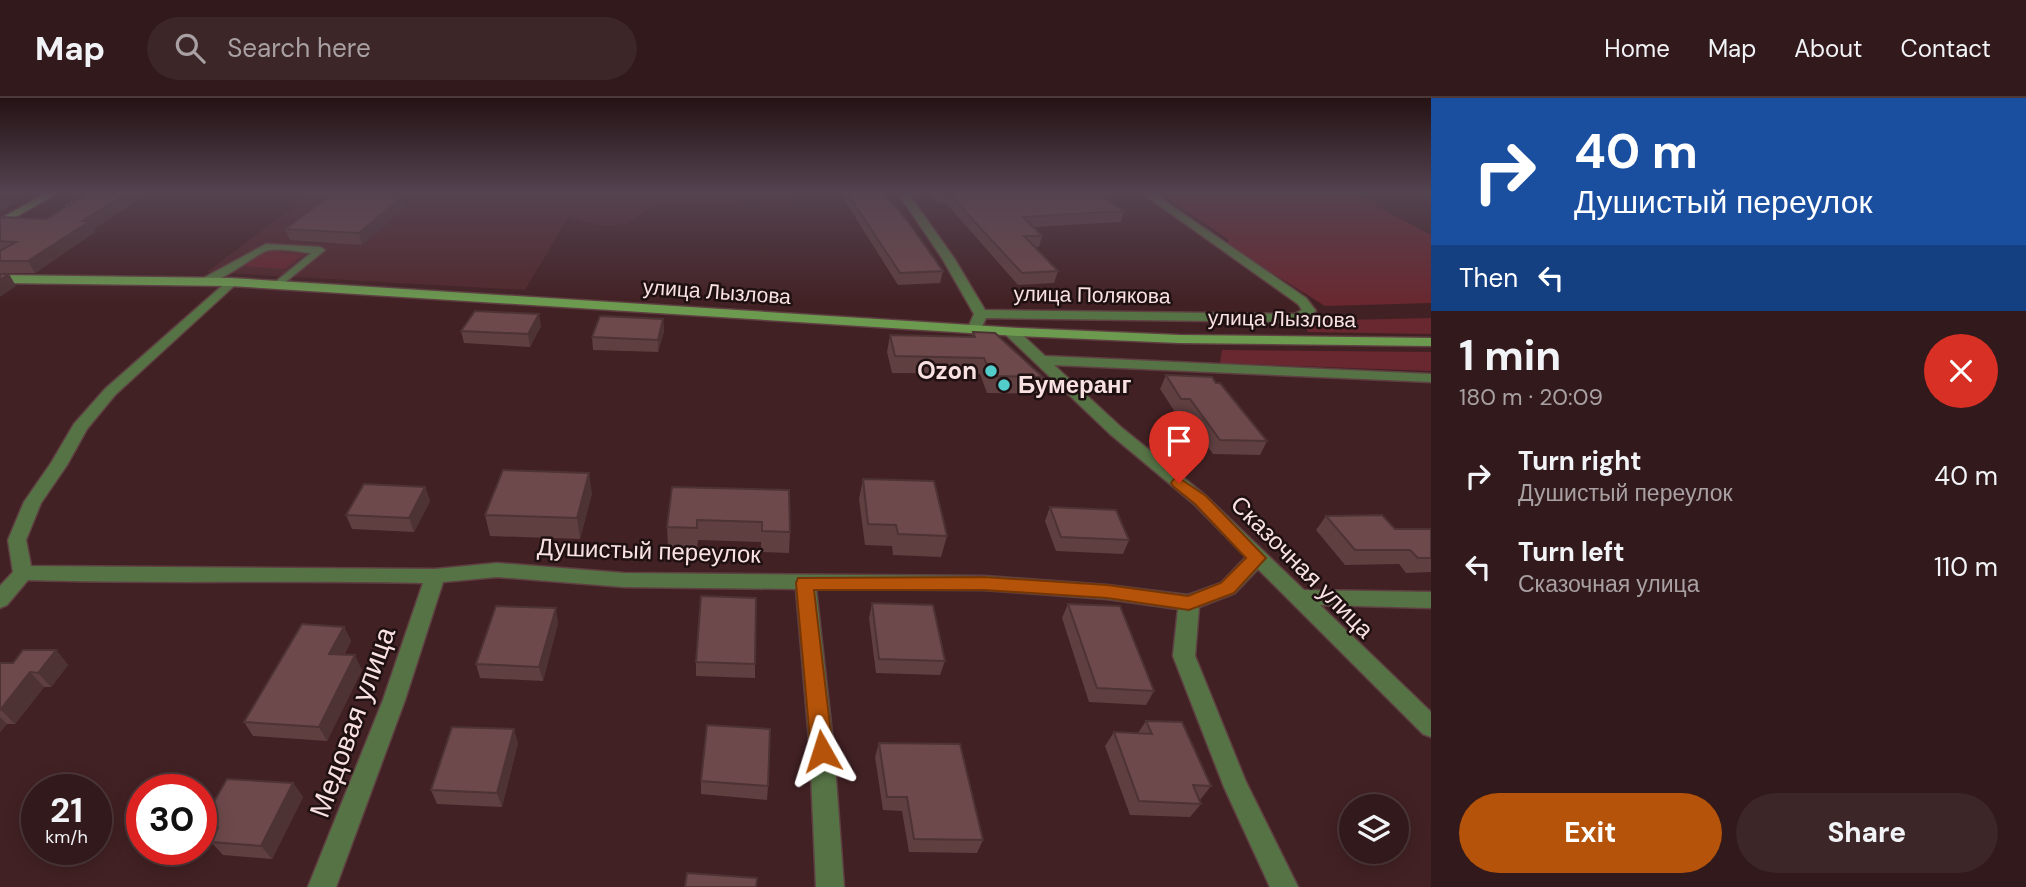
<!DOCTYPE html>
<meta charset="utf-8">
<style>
:root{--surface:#32191b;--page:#3d2628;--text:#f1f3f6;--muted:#a8a0a3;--line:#4d383a;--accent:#b45309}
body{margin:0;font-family:"DM Sans",sans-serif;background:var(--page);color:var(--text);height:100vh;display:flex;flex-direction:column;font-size:26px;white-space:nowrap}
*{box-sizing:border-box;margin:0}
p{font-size:23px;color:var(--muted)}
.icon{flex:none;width:38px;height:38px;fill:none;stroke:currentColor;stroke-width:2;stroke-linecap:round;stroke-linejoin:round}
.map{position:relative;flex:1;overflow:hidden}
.sheet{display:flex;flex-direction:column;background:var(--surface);width:595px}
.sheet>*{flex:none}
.hud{background:#1a4fa0;color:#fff;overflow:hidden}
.tools{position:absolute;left:1339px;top:696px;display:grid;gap:14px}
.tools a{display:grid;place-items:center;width:70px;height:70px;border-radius:50%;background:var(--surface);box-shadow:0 4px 18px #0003,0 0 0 2px var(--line);font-size:35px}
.speed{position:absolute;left:21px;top:676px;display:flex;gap:14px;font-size:35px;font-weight:700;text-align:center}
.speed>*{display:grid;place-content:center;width:91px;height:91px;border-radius:50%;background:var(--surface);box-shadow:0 4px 18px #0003,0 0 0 2px var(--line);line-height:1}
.speed small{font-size:18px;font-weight:400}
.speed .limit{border:10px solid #d22;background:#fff;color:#111}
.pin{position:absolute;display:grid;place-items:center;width:60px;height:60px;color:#fff;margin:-72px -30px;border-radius:50% 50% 50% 0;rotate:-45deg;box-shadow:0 0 7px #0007}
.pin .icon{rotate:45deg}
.me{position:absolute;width:77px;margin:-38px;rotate:354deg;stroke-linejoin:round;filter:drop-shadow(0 0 5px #0008)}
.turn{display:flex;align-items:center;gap:24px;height:147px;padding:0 28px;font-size:32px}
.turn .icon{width:91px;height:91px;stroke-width:2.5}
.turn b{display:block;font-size:49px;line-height:60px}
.then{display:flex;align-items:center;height:66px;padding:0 28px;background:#0003;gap:14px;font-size:26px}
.round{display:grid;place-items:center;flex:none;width:74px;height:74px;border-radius:37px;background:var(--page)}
.overview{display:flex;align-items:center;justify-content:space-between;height:119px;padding:0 28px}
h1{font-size:42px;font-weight:700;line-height:52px}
.cta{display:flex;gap:14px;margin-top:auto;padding:14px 28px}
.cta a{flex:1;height:80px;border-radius:42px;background:var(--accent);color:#fff;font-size:28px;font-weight:700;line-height:80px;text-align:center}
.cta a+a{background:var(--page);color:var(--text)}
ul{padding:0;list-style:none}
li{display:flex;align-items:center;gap:21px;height:91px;padding:0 28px}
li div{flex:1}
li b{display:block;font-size:26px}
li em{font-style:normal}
header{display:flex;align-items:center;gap:42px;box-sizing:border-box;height:98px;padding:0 35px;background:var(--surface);border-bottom:2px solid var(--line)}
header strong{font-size:33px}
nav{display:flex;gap:38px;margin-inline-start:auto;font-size:24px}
.search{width:490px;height:63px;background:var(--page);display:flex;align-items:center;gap:18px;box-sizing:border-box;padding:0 24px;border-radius:38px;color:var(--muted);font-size:26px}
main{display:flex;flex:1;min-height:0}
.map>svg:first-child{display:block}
</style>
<header>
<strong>Map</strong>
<div class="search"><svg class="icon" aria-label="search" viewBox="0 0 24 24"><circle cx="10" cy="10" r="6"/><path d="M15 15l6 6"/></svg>Search here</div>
<nav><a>Home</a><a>Map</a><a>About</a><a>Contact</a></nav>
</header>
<main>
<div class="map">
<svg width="1431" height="789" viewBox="0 0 1431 789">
<rect width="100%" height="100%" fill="#422124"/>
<path fill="#51282c" d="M312,95H792L797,103L658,105L627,126L614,127H596L575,121L570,116L525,192L207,174Z"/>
<g fill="#692830">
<path d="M1160,95H1352L1431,137V205L1325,208L1226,146L1229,142Z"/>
<path d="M264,153L304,156L285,171L244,168Z"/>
<path d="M1431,220V236L1308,234L1304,223Z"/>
<path d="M1222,252L1431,254V273L1220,265Z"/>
</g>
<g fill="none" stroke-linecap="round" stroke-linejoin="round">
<defs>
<path id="lane" d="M266,146L320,149L325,152L278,190L274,189V185L311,155C298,154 278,149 266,153C251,159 212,193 198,183Z"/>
<g id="street">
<path d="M898,95H908L954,160L985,212L1294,216L1302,212L1298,206L1142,95H1153L1306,200L1316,213L1296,224L986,220L979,235H969L967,232L974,216L942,160Z"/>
<path d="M231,180L235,181V187L115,297L87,331L67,367L41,405L26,442L31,468L435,471L497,465L624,475L984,478L1107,487L1188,497L1221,485L1246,459L1194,406L1110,336L1006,237V231H1016L1045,258L1431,276V284L1054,267L1122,330L1206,398L1304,492L1431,494V510L1320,507L1431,614V639L1423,636L1258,471L1235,495L1199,509L1195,558L1246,684L1298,789H1270L1224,689L1173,558L1178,511L1107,501L984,492L816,491L834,653L844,789H816L810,653L796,491L624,489L497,479L443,484L405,602L336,789H308L383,602L423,485C291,482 160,486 28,482L7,507L0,510V488L13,474L8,442L24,404L51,365L74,326L105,291Z"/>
</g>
<g id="secondary">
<path d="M46,95H58L0,128V121Z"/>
<path d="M0,177L231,180L1019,230L1179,237L1431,240V248L1179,245L1019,238L231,188L0,185Z"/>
</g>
</defs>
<use href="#lane" stroke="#5f4042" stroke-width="3"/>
<use href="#street" stroke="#5f4042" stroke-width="3"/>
<use href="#secondary" stroke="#5f4042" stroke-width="3"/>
<path stroke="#806265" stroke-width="2.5" stroke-dasharray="2.5 2.5" stroke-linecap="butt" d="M66,108L86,95"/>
<use href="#lane" fill="#567345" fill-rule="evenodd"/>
<use href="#street" fill="#567345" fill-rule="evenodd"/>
<use href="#secondary" fill="#6c9b50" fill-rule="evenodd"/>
</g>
<g fill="#5f3f40">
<path d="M90,95H144L145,97L94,131L95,134L35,175H0V119L46,121Z"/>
<path d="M840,95H884L943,173L940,185L898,187Z"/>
<path d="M929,95H1099L1124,113L1121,124L1033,129L1042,138L1039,149H1034L1058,173L1054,185L1018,187L946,105H938Z"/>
<path d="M406,109L362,147L290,142L285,131Z"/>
<path d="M663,221L664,233L658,254L593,252L592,239Z"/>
<path d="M541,228L530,249L464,245L461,233Z"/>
<path d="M973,234L1043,279L1037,296L987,295L980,276L892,275L887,254L890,237L972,239Z"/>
<path d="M1166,277L1267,343L1260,357L1213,356L1183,314H1175L1160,291Z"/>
<path d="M863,381L947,438L941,459L893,457L892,448L865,447L859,401Z"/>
<path d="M425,389L430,403L414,434L352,431L346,417Z"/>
<path d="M672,389L790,434L789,455L761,454V444L698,442L697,451L668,450L667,429Z"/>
<path d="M592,395L580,441L490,438L485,417Z"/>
<path d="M1050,409L1129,442L1123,456L1056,453L1045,423Z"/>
<path d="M1326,418L1395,431H1431V474L1406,475L1399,466L1345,467L1316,432Z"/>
<path d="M872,505L945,563L940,577L876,575L869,520Z"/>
<path d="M1068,506L1154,593L1146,607L1089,604L1062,520Z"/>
<path d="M558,525L543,583L480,580L476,566Z"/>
<path d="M344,529L351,543L344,557L362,572L327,643L253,638L244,624Z"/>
<path d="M56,552L68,567L51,589H44L15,626H7L0,634V565H13Z"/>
<path d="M696,564L755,566V580L696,578Z"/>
<path d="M1146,623L1211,688L1200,702H1199L1201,706L1190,719L1130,717L1105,648L1114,634L1138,635Z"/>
<path d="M518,645L502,709L437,706L431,692Z"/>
<path d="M879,645L983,742L977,755L909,754L902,713L883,712L875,659Z"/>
<path d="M701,683L768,688L767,702L701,696Z"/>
<path d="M293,685L303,699L272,761L223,757L211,744L212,742L201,731V726Z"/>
</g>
<g fill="#4d3334">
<path d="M10,95H33L0,114V101Z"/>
<path d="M127,95H144L145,97L94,131L95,134L35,175L28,163L82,123Z"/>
<path d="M403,98L406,109L362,147L359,135Z"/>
<path d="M9,176L16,188L0,199V182Z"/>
<path d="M539,216L541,228L530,249L528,236Z"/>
<path d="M663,221L664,233L658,254V242Z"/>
<path d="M589,375L592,395L580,441L577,420Z"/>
<path d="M425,389L430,403L414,434L409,420Z"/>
<path d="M556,510L558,525L543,583L539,569Z"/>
<path d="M344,529L351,543L336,570L329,556Z"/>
<path d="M56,552L68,567L51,589L38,575Z"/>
<path d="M355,557L362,572L327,643L319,629Z"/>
<path d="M30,574L44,589L15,626L1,612Z"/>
<path d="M0,619L7,626L0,634Z"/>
<path d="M514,631L518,645L502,709L497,695Z"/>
<path d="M293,685L303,699L272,761L261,748Z"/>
</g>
<g fill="#6e494b" stroke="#4d3334" stroke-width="2">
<path d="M0,95H10L0,101Z"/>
<path d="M90,95H127L82,123H90L28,163H0V153L16,144L0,143V119L46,121Z"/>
<path d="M334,95H348L403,98L359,135L285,131Z"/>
<path d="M847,95H884L909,125L943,173L900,175Z"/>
<path d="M948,95H1099L1124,113L1023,119L1042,138H1024L1058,173L1022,175Z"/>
<path d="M0,176H9L0,182Z"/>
<path d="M475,213L539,216L528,236L461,233Z"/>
<path d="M600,218L663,221L658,242L592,239Z"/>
<path d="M973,234L995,235L1043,279L992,278L984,260L895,258L890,237L975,239Z"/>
<path d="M1166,277L1212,279L1216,285H1220L1267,343L1220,342L1190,301H1181Z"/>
<path d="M503,372L589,375L577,420L485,417Z"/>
<path d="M863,381L934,383L947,438L898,436L896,427L868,426Z"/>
<path d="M364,386L425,389L409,420L346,417Z"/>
<path d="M672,389L789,392L790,434L762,433V424L697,422V430L667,429Z"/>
<path d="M1050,409L1116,412L1129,442L1061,439Z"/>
<path d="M1382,417L1395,431H1431V460H1418L1410,452H1355L1326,418Z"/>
<path d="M701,498L756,500L755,566L696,564Z"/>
<path d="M872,505L933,507L945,563L879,561Z"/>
<path d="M1068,506L1120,508L1154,593L1097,590Z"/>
<path d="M496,508L556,510L539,569L476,566Z"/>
<path d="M302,526L344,529L329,556L355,557L319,629L244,624Z"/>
<path d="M23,552H56L38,575L30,574L0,612V565H13Z"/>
<path d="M1146,623L1182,624L1211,688L1193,687L1201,706L1139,703L1114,634L1152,636Z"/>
<path d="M707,627L770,631L768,688L701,683Z"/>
<path d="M452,629L514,631L497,695L431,692Z"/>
<path d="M879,645L960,646L983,742L914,741L907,699H887Z"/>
<path d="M227,681L293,685L261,748L211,744L218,730L201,729V726Z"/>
<path d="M687,775L757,780L756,789H685Z"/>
</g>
<linearGradient id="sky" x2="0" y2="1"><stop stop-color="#241214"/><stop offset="0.46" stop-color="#544350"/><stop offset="1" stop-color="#544350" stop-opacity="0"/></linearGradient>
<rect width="1431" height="205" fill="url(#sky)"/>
<path fill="#b45309" stroke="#753606" stroke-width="2" d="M1179,380L1206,398L1266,460L1234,495L1189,512L1107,500L984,492H814L833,653L830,660L822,663L814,660L811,653L796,485L798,480L984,479L1107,487L1188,498L1221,485L1246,460L1195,406L1174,389L1171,385L1174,381Z"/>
<g fill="#52cdcc" stroke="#1f1011" stroke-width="2.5">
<circle cx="991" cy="273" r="7"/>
<circle cx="1004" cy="287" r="7"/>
</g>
<g text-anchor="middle" stroke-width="5" stroke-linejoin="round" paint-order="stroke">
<g font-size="21" fill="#f9e1e2" stroke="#1f1011">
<text transform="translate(717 194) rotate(4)" y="7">улица Лызлова</text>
<text transform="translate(1092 197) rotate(1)" y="7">улица Полякова</text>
<text transform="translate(1282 221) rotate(1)" y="7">улица Лызлова</text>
</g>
<g font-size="24" font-weight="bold" fill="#f9e1e2" stroke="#1f1011" text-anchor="end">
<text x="977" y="281">Ozon</text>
<text x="1018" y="295" text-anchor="start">Бумеранг</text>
</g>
<g font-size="24" fill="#f9e1e2" stroke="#1f1011">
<text transform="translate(649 453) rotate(2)" y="8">Душистый переулок</text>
<text transform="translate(1302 469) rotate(45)" y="8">Сказочная улица</text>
</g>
<g font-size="28" fill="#f9e1e2" stroke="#1f1011">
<text transform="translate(352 624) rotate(-70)" y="10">Медовая улица</text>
</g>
</g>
</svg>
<div class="tools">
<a><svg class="icon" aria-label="layers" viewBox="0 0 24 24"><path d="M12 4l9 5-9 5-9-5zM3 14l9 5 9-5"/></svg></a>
</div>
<div class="speed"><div>21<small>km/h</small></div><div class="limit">30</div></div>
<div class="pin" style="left:1179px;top:385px;background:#d93025"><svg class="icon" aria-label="arrive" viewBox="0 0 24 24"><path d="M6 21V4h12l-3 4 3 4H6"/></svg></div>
<svg class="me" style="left:822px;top:653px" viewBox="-20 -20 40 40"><path d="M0-17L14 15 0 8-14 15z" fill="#b45309" stroke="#fff" stroke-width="4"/></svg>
</div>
<section class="sheet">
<div class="hud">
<div class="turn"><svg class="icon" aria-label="right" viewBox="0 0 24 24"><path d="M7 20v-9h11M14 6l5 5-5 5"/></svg><div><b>40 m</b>Душистый переулок</div></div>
<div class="then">Then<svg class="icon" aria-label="left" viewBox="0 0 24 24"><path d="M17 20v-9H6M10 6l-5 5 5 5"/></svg></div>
</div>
<div class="overview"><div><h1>1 min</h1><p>180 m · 20:09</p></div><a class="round" style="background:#d93025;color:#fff"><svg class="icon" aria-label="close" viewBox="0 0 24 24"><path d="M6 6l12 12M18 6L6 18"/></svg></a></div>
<ul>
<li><svg class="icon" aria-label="right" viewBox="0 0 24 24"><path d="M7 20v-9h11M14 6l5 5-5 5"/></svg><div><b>Turn right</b><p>Душистый переулок</p></div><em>40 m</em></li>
<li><svg class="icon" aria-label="left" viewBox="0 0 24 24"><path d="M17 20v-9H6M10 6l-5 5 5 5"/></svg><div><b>Turn left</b><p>Сказочная улица</p></div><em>110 m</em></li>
</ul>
<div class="cta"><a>Exit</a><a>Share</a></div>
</section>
</main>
